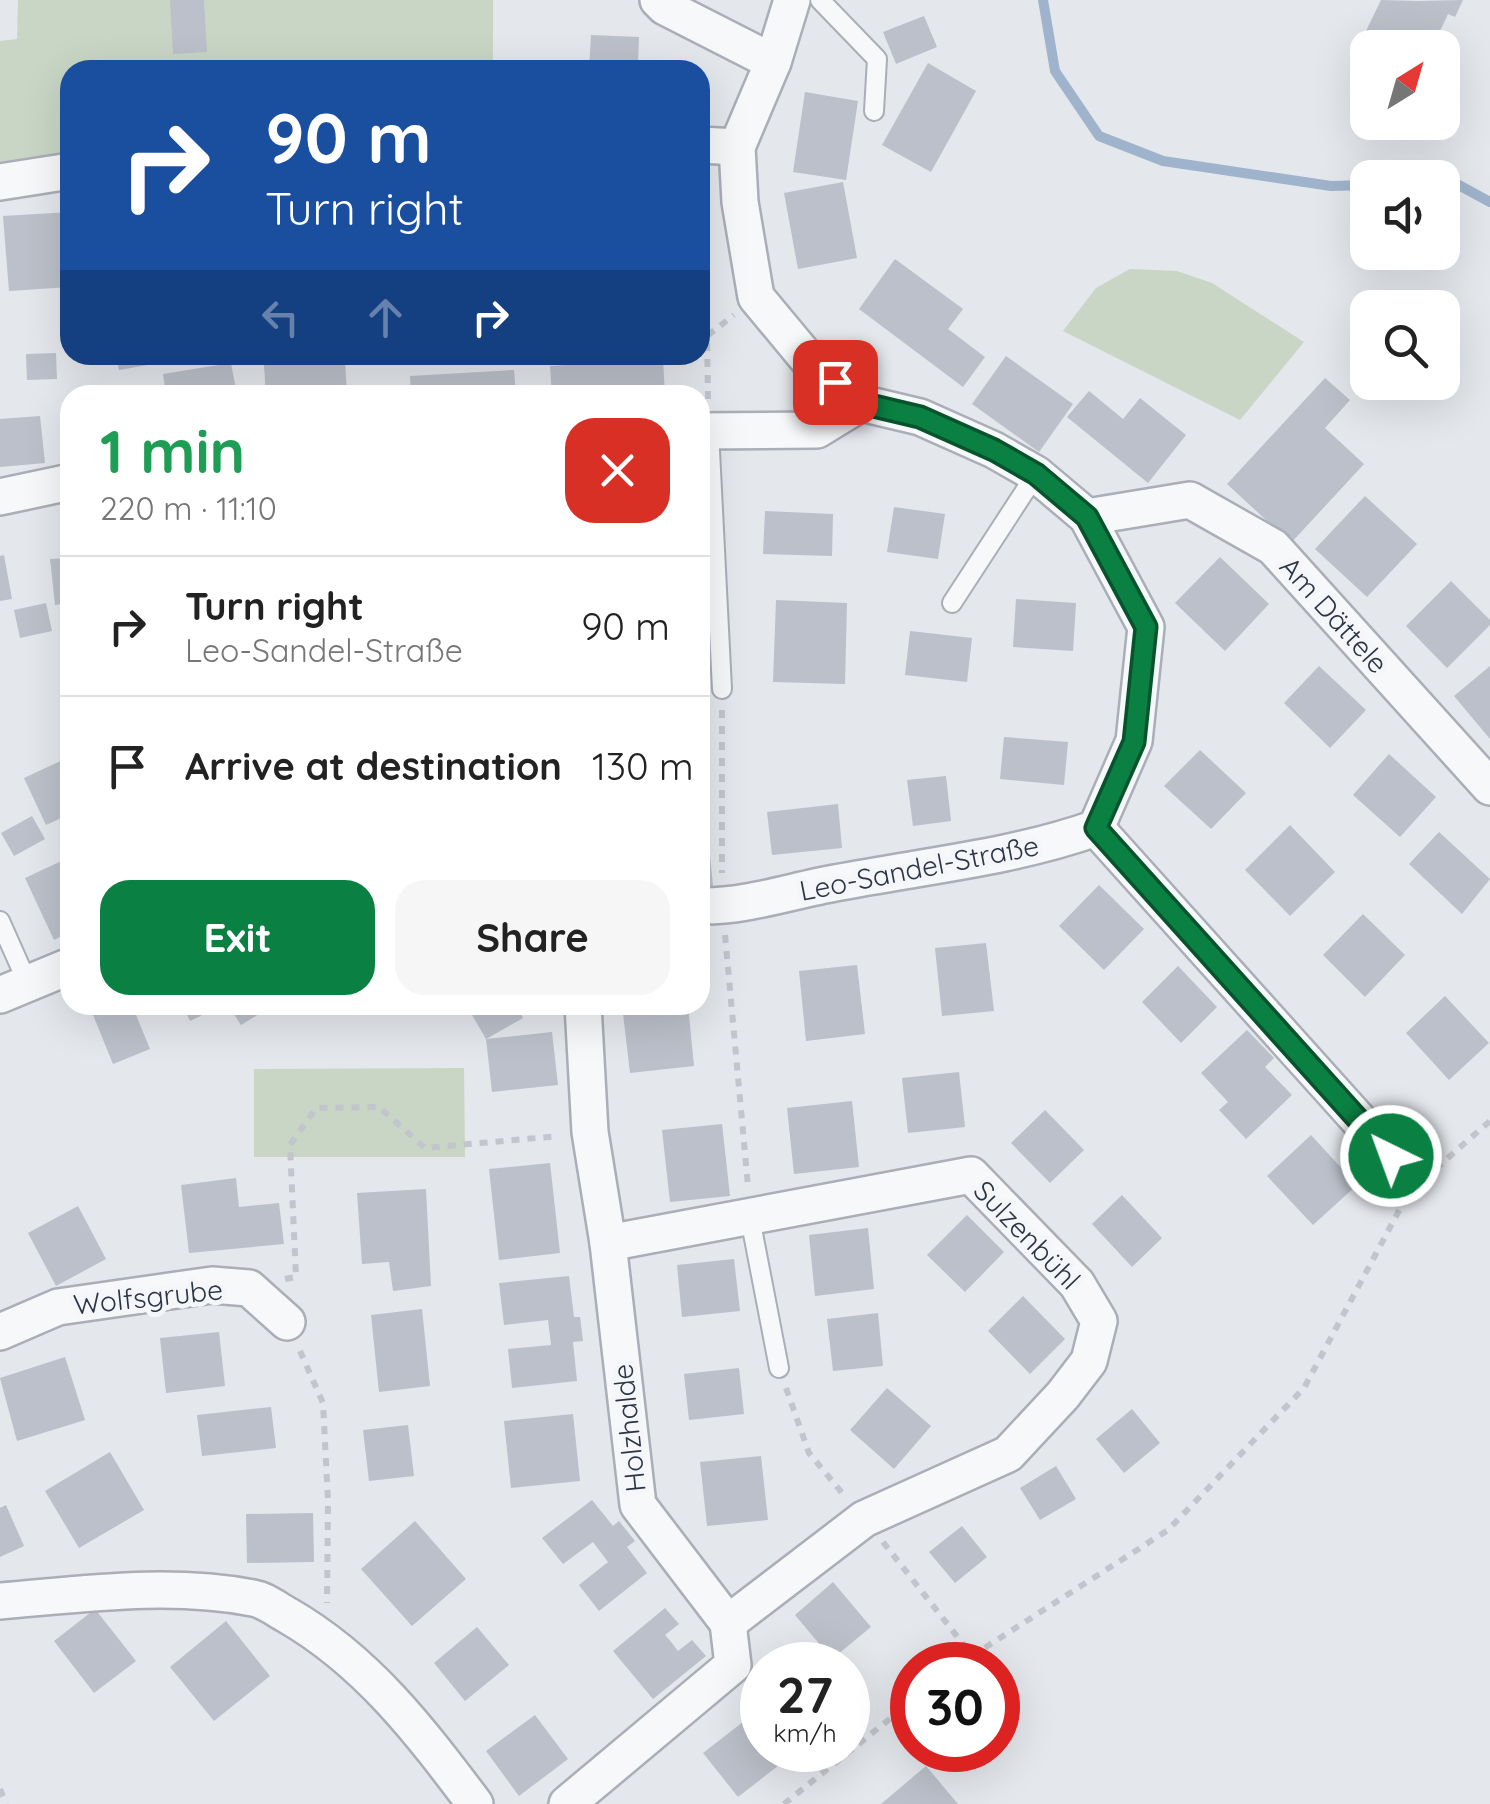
<!DOCTYPE html>
<meta charset="utf-8">
<style>
:root{--surface:#fff;--page:#f6f6f6;--text:#222;--muted:#767676;--line:#e0e0e0;--accent:#0b8043}
body{margin:0;font-family:Quicksand,sans-serif;background:var(--page);color:var(--text);height:100vh;display:flex;flex-direction:column;font-size:38px;white-space:nowrap}
*{box-sizing:border-box;margin:0}
p{font-size:32px;color:var(--muted)}
.icon{flex:none;width:55px;height:55px;fill:none;stroke:currentColor;stroke-width:2;stroke-linecap:round;stroke-linejoin:round}
.map{position:relative;flex:1;overflow:hidden}
.drawer{position:absolute;left:60px;top:385px;width:650px;height:630px;display:flex;flex-direction:column;background:var(--surface);border-radius:30px;box-shadow:0 10px 40px #0002}
.drawer>*{flex:none}
.guide{position:absolute;left:60px;top:60px;width:650px;height:305px;border-radius:30px;box-shadow:0 10px 40px #0002;background:#1a4fa0;color:#fff;overflow:hidden}
.needle{width:65px;rotate:37deg}
.controls{position:absolute;left:1350px;top:30px;display:grid;gap:20px}
.controls a{display:grid;place-items:center;width:110px;height:110px;border-radius:20px;background:var(--surface);box-shadow:0 10px 40px #0002;font-size:50px}
.speed{position:absolute;left:740px;top:1642px;display:flex;gap:20px;font-size:50px;font-weight:700;text-align:center}
.speed>*{display:grid;place-content:center;width:130px;height:130px;border-radius:50%;background:var(--surface);box-shadow:0 10px 40px #0002;line-height:1}
.speed small{font-size:25px;font-weight:400}
.speed .limit{border:15px solid #d22;background:#fff;color:#111}
.pin{position:absolute;display:grid;place-items:center;width:85px;height:85px;color:#fff;margin:-42px;border-radius:20px;box-shadow:0 5px 15px #0006}
.me{position:absolute;width:110px;margin:-55px;rotate:318deg;stroke-linejoin:round;filter:drop-shadow(0 0 8px #0008)}
.turn{display:flex;align-items:center;gap:35px;height:210px;padding:0 40px;font-size:45px}
.turn .icon{width:130px;height:130px;stroke-width:2.5}
.turn b{display:block;font-size:70px;line-height:85px}
.lanes{display:flex;align-items:center;height:95px;padding:0 40px;background:#0003;justify-content:center;gap:50px;direction:ltr}
.lanes .off{opacity:.35}
.round{display:grid;place-items:center;flex:none;width:105px;height:105px;border-radius:30px;background:var(--page)}
.headline{display:flex;align-items:center;justify-content:space-between;height:170px;padding:0 40px}
h1{font-size:60px;font-weight:700;line-height:75px;color:#1e9e55}
.primary-button{display:flex;gap:20px;margin-top:auto;padding:20px 40px}
.primary-button a{flex:1;height:115px;border-radius:30px;background:var(--accent);color:#fff;font-size:40px;font-weight:700;line-height:115px;text-align:center}
.primary-button a+a{background:var(--page);color:var(--text)}
ul{padding:0;list-style:none}
li{display:flex;align-items:center;gap:30px;height:140px;padding:0 40px;border-top:2px solid var(--line)}
li div{flex:1}
li b{display:block;font-size:38px}
li em{font-style:normal}
.map>svg:first-child{display:block}
</style>
<div class="map">
<svg width="1490" height="1804" viewBox="0 0 1490 1804">
<rect width="100%" height="100%" fill="#e4e7ec"/>
<g fill="#c9d6c5">
<path d="M18,0H493V70H70V154L0,162V41L17,39Z"/>
<path d="M1130,269L1177,271L1212,283L1304,342L1240,420L1063,331L1096,288Z"/>
<path d="M464,1068L465,1157H254V1069Z"/>
</g>
<g fill="none" stroke-linecap="round" stroke-linejoin="round">
<g stroke="#9fb4cc" stroke-width="10">
<path d="M1043,0L1055,71L1099,136L1163,161L1331,186L1368,185"/>
<path d="M1442,183H1455L1490,202"/>
</g>
</g>
<g fill="#bbc0ca">
<path d="M170,0H204L207,52L173,54Z"/>
<path d="M1381,0L1418,1L1463,0L1455,17L1448,14L1432,48H1395L1365,33Z"/>
<path d="M924,16L937,47L896,64L883,32Z"/>
<path d="M591,35L639,37L638,63L676,65V70H589Z"/>
<path d="M928,63L976,91L931,172L882,145Z"/>
<path d="M805,92L858,101L846,180L793,172Z"/>
<path d="M843,182L857,258L798,269L784,193Z"/>
<path d="M70,212V287L9,291L3,216Z"/>
<path d="M895,259L963,309L948,329L985,357L963,387L859,309Z"/>
<path d="M56,353L57,379L27,380L26,354Z"/>
<path d="M116,355H157L159,363L119,370Z"/>
<path d="M1006,356L1073,404L1039,452L972,404Z"/>
<path d="M663,359L665,395H552L550,366Z"/>
<path d="M345,360L347,395H266L264,365Z"/>
<path d="M231,363L237,395H166L163,374Z"/>
<path d="M514,370L516,395H411L410,376Z"/>
<path d="M1325,378L1350,400L1325,428L1364,464L1291,543L1227,484Z"/>
<path d="M1089,391L1123,419L1140,398L1186,435L1148,483L1067,417Z"/>
<path d="M40,416L45,463L0,467V419Z"/>
<path d="M1365,496L1417,544L1367,597L1315,549Z"/>
<path d="M894,507L945,514L938,559L887,552Z"/>
<path d="M765,511L833,514L832,556L763,554Z"/>
<path d="M4,555L12,599L0,601V556Z"/>
<path d="M1220,557L1269,604L1225,651L1175,603Z"/>
<path d="M70,558V603L55,605L50,559Z"/>
<path d="M1451,581L1490,620V625L1447,668L1406,626Z"/>
<path d="M1016,599L1076,603L1073,651L1013,647Z"/>
<path d="M776,600L847,603L845,684L773,682Z"/>
<path d="M46,603L52,631L20,638L14,610Z"/>
<path d="M910,631L972,638L967,682L905,675Z"/>
<path d="M1319,666L1366,710L1330,748L1284,703Z"/>
<path d="M1490,666V739L1454,696Z"/>
<path d="M1004,737L1068,742L1064,785L1000,779Z"/>
<path d="M1200,750L1246,793L1211,829L1164,786Z"/>
<path d="M1389,754L1436,797L1400,837L1353,795Z"/>
<path d="M67,758L70,766V814L46,825L24,778Z"/>
<path d="M946,776L951,821L913,826L907,780Z"/>
<path d="M838,804L842,848L772,855L767,812Z"/>
<path d="M32,816L45,839L14,856L1,833Z"/>
<path d="M1290,825L1335,872L1290,916L1245,870Z"/>
<path d="M1439,832L1490,879L1462,914L1409,864Z"/>
<path d="M709,845L713,886L700,887V846Z"/>
<path d="M70,857V932L54,940L25,878Z"/>
<path d="M1099,885L1144,929L1104,970L1059,926Z"/>
<path d="M1363,914L1405,955L1365,997L1323,955Z"/>
<path d="M986,943L994,1011L942,1016L935,948Z"/>
<path d="M857,965L865,1034L806,1041L799,971Z"/>
<path d="M1178,966L1217,1007L1181,1043L1142,1002Z"/>
<path d="M1445,996L1489,1043L1449,1080L1406,1033Z"/>
<path d="M89,1005H132L150,1049L113,1064Z"/>
<path d="M182,1005H223L190,1021Z"/>
<path d="M228,1005H267L269,1008L241,1025Z"/>
<path d="M473,1005H516L523,1018L486,1039L468,1008Z"/>
<path d="M622,1005H688L694,1066L630,1073Z"/>
<path d="M1247,1030L1274,1058L1265,1067L1292,1095L1246,1139L1219,1110L1228,1102L1201,1073Z"/>
<path d="M552,1032L558,1085L492,1092L486,1039Z"/>
<path d="M959,1072L965,1127L908,1133L902,1078Z"/>
<path d="M852,1101L859,1167L794,1174L787,1108Z"/>
<path d="M1045,1110L1084,1150L1050,1183L1011,1143Z"/>
<path d="M722,1124L730,1196L670,1202L662,1130Z"/>
<path d="M1311,1135L1357,1185L1313,1225L1267,1176Z"/>
<path d="M550,1163L560,1253L499,1260L489,1169Z"/>
<path d="M236,1178L239,1207L279,1203L284,1244L189,1253L181,1185Z"/>
<path d="M426,1189L431,1286L393,1291L389,1262L362,1264L357,1193Z"/>
<path d="M1122,1195L1162,1238L1132,1267L1092,1224Z"/>
<path d="M78,1206L106,1259L56,1286L28,1233Z"/>
<path d="M967,1215L1004,1252L965,1292L927,1255Z"/>
<path d="M868,1228L874,1289L815,1296L809,1235Z"/>
<path d="M734,1259L740,1311L682,1317L677,1265Z"/>
<path d="M569,1276L574,1317H580L583,1341L573,1342L577,1381L512,1388L508,1349L551,1345L548,1320L504,1325L499,1283Z"/>
<path d="M1023,1296L1065,1339L1030,1374L988,1331Z"/>
<path d="M422,1309L430,1386L379,1392L371,1315Z"/>
<path d="M878,1313L883,1366L833,1371L827,1319Z"/>
<path d="M219,1332L225,1386L166,1393L160,1338Z"/>
<path d="M65,1357L85,1420L17,1441L0,1378Z"/>
<path d="M739,1368L744,1414L689,1420L684,1374Z"/>
<path d="M887,1388L931,1426L894,1469L850,1430Z"/>
<path d="M271,1407L276,1448L202,1456L197,1415Z"/>
<path d="M1132,1409L1160,1443L1124,1473L1096,1439Z"/>
<path d="M573,1414L580,1481L511,1488L504,1421Z"/>
<path d="M408,1425L414,1476L369,1481L363,1430Z"/>
<path d="M110,1452L144,1510L79,1548L45,1491Z"/>
<path d="M761,1456L768,1520L707,1526L700,1462Z"/>
<path d="M1056,1466L1076,1499L1040,1520L1020,1488Z"/>
<path d="M592,1500L613,1526L619,1521L635,1541L627,1547L647,1573L599,1611L579,1585L608,1562L593,1542L563,1564L542,1538Z"/>
<path d="M6,1505L24,1546L0,1557V1508Z"/>
<path d="M313,1513L314,1562L247,1563L246,1514Z"/>
<path d="M415,1521L466,1579L412,1626L361,1569Z"/>
<path d="M962,1526L987,1557L955,1583L929,1552Z"/>
<path d="M833,1582L871,1627L832,1659L795,1615Z"/>
<path d="M665,1608L679,1624L665,1635L672,1643L678,1651L692,1640L706,1656L653,1699L613,1651Z"/>
<path d="M95,1609L136,1661L94,1693L54,1641Z"/>
<path d="M226,1621L270,1676L214,1721L170,1667Z"/>
<path d="M477,1627L509,1665L465,1701L434,1663Z"/>
<path d="M757,1711L762,1717V1750H788L792,1755L738,1797L703,1753Z"/>
<path d="M535,1715L568,1759L519,1796L486,1751Z"/>
<path d="M926,1766L958,1804H881Z"/>
</g>
<g fill="none" stroke-linecap="round" stroke-linejoin="round">
<defs>
<g id="service">
<path d="M820,0L877,59L874,111"/>
<path d="M709,431L722,689"/>
<path d="M952,603L1036,474"/>
<path d="M0,921L28,984"/>
<path d="M750,1218L779,1368"/>
</g>
<g id="minor">
<path d="M658,0L665,7L773,62"/>
<path d="M700,145L737,147"/>
<path d="M0,182L70,171"/>
<path d="M700,431L817,430L861,403"/>
<path d="M0,497L70,482"/>
<path d="M1087,517L1190,500L1273,547L1490,787"/>
<path d="M1096,828L1391,1156"/>
<path d="M700,906C745,907 791,891 835,883C923,866 1011,858 1096,828L1134,741L1146,627L1087,517L1036,474L994,450L920,417L861,403L810,362L756,297L740,202L737,147L773,62L792,0"/>
<path d="M0,995L70,966"/>
<path d="M608,1243L971,1175L1077,1284L1099,1321L1089,1361L1063,1395L1008,1454L864,1519L728,1623"/>
<path d="M0,1332L58,1307L212,1285L249,1288L287,1322"/>
<path d="M0,1601C84,1594 169,1582 253,1598C265,1600 276,1609 287,1615C367,1661 420,1731 475,1804"/>
<path d="M567,1804L733,1665L728,1623L638,1505L608,1243L590,1132L583,1005"/>
</g>
</defs>
<use href="#service" stroke="#a9aeb7" stroke-width="22"/>
<use href="#minor" stroke="#a9aeb7" stroke-width="40"/>
<g stroke="#c2c5cb" stroke-width="6" stroke-dasharray="8 8" stroke-linecap="butt">
<path d="M708,399L707,336L734,315"/>
<path d="M722,710V873"/>
<path d="M725,935L748,1186"/>
<path d="M285,1279L296,1277L290,1145L316,1108L379,1107L425,1148L559,1136"/>
<path d="M300,1351L323,1403L328,1501L327,1603"/>
<path d="M786,1388L809,1453L843,1494"/>
<path d="M883,1542L971,1654"/>
<path d="M958,1665L1168,1530L1304,1388L1409,1192L1490,1121"/>
<path d="M0,1789L6,1804"/>
<path d="M784,1804L912,1701"/>
</g>
<use href="#service" stroke="#f7f8fa" stroke-width="18"/>
<use href="#minor" stroke="#f7f8fa" stroke-width="35"/>
</g>
<g fill="none" stroke-linecap="round" stroke-linejoin="round">
<defs>
<path id="route" d="M835,382L861,403L920,417L994,450L1036,474L1087,517L1146,627L1134,742L1096,828L1391,1156"/>
</defs>
<use href="#route" stroke="#07532c" stroke-width="25"/>
<use href="#route" stroke="#0b8043" stroke-width="18"/>
</g>
<g text-anchor="middle" stroke-width="10" stroke-linejoin="round" paint-order="stroke">
<g font-size="28" fill="#2b3445" stroke="#f4f6f9">
<text transform="translate(1334 615) rotate(48)" y="10">Am Dättele</text>
<text transform="translate(919 868) rotate(-11)" y="10">Leo-Sandel-Straße</text>
<text transform="translate(1027 1235) rotate(46)" y="10">Sulzenbühl</text>
<text transform="translate(148 1297) rotate(-6)" y="10">Wolfsgrube</text>
<text transform="translate(629 1428) rotate(-96)" y="10">Holzhalde</text>
</g>
</g>
</svg>
<div class="controls">
<a><svg class="needle" viewBox="-14 -14 28 28"><path d="M0-13l5 13h-10z" fill="#e53935"/><path d="M0 13l5-13h-10z" fill="#767676"/></svg></a>
<a><svg class="icon" aria-label="sound" viewBox="0 0 24 24"><path d="M4 9h4l5-4v14l-5-4H4zM17 9q2 3 0 6"/></svg></a>
<a><svg class="icon" aria-label="search" viewBox="0 0 24 24"><circle cx="10" cy="10" r="6"/><path d="M15 15l6 6"/></svg></a>
</div>
<div class="speed"><div>27<small>km/h</small></div><div class="limit">30</div></div>
<div class="pin" style="left:835px;top:382px;background:#d93025"><svg class="icon" aria-label="arrive" viewBox="0 0 24 24"><path d="M6 21V4h12l-3 4 3 4H6"/></svg></div>
<svg class="me" style="left:1391px;top:1156px" viewBox="-20 -20 40 40"><circle r="17" fill="#0b8043" stroke="#fff" stroke-width="3"/><path d="M0-11L8 9 0 5-8 9z" fill="#fff"/></svg>
<div class="guide">
<div class="turn"><svg class="icon" aria-label="right" viewBox="0 0 24 24"><path d="M7 20v-9h11M14 6l5 5-5 5"/></svg><div><b>90 m</b>Turn right</div></div>
<div class="lanes"><svg class="icon off" aria-label="left" viewBox="0 0 24 24"><path d="M17 20v-9H6M10 6l-5 5 5 5"/></svg><svg class="icon off" aria-label="ahead" viewBox="0 0 24 24"><path d="M12 20V5M6 11l6-6 6 6"/></svg><svg class="icon" aria-label="right" viewBox="0 0 24 24"><path d="M7 20v-9h11M14 6l5 5-5 5"/></svg></div>
</div>
<section class="drawer">
<div class="headline"><div><h1>1 min</h1><p>220 m · 11:10</p></div><a class="round" style="background:#d93025;color:#fff"><svg class="icon" aria-label="close" viewBox="0 0 24 24"><path d="M6 6l12 12M18 6L6 18"/></svg></a></div>
<ul>
<li><svg class="icon" aria-label="right" viewBox="0 0 24 24"><path d="M7 20v-9h11M14 6l5 5-5 5"/></svg><div><b>Turn right</b><p>Leo-Sandel-Straße</p></div><em>90 m</em></li>
<li><svg class="icon" aria-label="arrive" viewBox="0 0 24 24"><path d="M6 21V4h12l-3 4 3 4H6"/></svg><div><b>Arrive at destination</b></div><em>130 m</em></li>
</ul>
<div class="primary-button"><a>Exit</a><a>Share</a></div>
</section>
</div>
